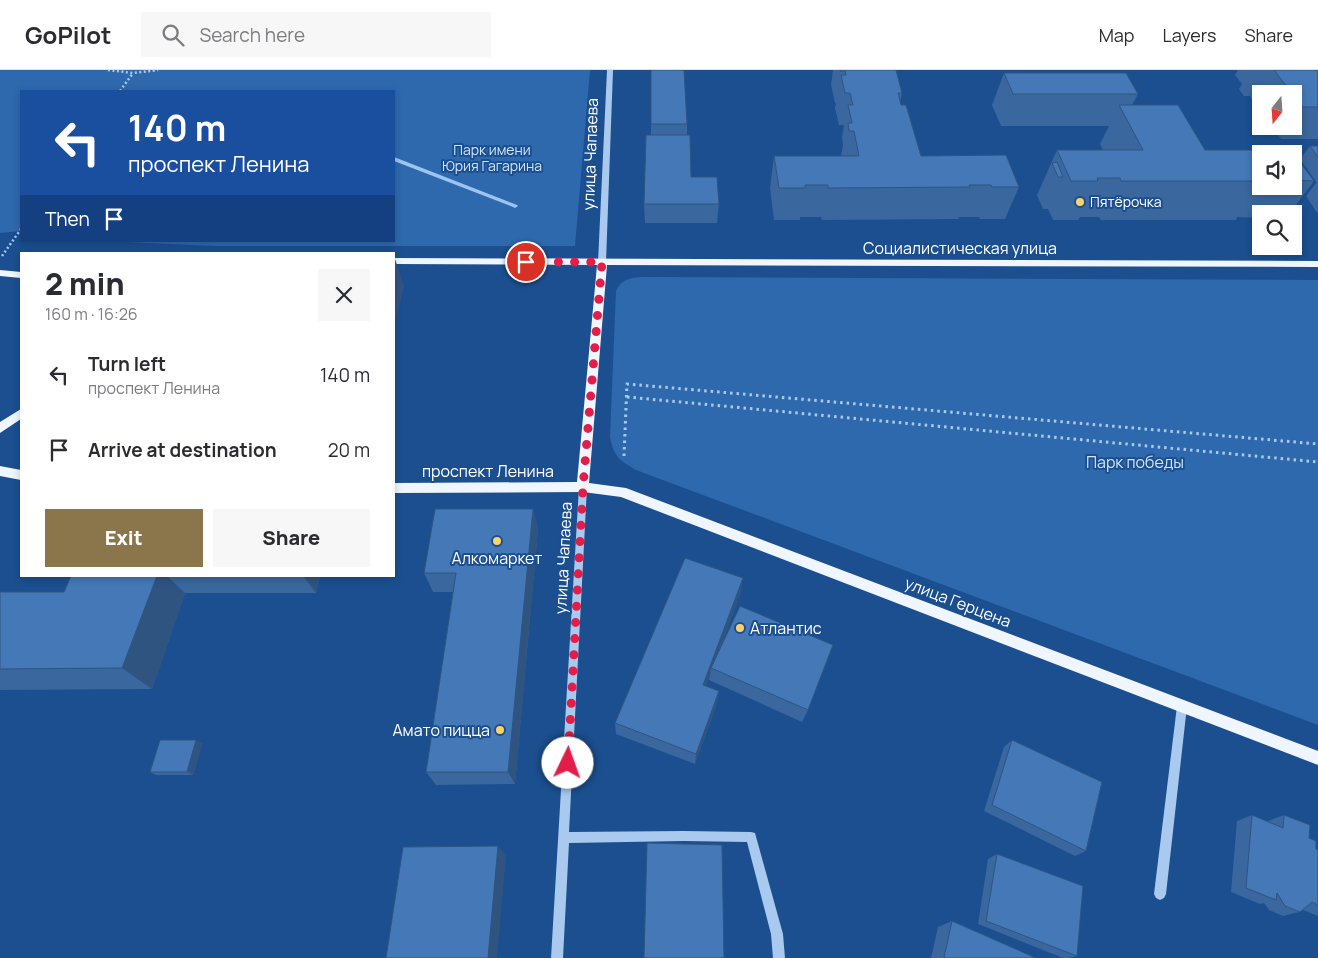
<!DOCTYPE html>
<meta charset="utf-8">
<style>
:root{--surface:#fff;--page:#f7f7f7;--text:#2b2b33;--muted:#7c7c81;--line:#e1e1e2;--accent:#8a764a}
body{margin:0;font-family:Manrope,sans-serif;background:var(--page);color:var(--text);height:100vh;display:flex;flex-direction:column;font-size:19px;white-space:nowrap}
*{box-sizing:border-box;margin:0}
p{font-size:16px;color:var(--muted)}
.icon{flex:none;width:28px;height:28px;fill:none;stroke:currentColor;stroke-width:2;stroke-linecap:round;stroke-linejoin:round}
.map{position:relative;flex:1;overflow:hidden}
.panel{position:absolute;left:20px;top:182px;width:375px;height:325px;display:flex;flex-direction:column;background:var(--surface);border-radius:0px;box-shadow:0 2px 8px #0003}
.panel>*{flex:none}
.banner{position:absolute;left:20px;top:20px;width:375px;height:152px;border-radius:0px;box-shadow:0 2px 8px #0003;background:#1a4fa0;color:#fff;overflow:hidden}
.needle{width:32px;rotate:197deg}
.fabs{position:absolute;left:1252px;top:15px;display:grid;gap:10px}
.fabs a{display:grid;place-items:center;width:50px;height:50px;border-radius:0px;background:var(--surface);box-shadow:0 2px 8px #0003;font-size:25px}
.pin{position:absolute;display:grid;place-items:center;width:42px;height:42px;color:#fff;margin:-21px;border:2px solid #fff;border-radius:50%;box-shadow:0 1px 5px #0007}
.me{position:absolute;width:55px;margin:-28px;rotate:3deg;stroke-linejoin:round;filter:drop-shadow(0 0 4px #0008)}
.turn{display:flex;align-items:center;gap:18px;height:105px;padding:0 25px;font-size:22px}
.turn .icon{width:65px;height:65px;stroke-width:2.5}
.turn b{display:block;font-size:35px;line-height:42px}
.then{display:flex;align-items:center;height:48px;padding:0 25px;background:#0003;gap:10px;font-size:19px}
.round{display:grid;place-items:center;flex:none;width:52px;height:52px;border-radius:0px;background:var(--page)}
.overview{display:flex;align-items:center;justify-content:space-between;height:85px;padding:0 25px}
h1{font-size:30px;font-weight:800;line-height:38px}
.cta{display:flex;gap:10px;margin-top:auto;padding:10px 25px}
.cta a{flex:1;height:58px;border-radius:0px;background:var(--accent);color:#fff;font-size:20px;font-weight:800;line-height:58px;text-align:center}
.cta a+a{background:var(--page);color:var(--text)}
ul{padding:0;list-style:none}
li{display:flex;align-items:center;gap:15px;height:75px;padding:0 25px}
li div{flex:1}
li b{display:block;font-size:19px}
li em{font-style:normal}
header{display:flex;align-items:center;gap:30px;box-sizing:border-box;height:70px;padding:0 25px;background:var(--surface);border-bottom:1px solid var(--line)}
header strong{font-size:24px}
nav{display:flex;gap:28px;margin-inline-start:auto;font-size:18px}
.search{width:350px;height:45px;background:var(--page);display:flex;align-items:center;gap:12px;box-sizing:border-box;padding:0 18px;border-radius:0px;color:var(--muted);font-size:19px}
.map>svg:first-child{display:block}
</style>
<header>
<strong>GoPilot</strong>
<div class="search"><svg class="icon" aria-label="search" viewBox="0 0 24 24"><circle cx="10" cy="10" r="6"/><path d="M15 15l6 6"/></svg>Search here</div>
<nav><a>Map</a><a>Layers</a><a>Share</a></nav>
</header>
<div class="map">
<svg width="1318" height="888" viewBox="0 0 1318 888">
<rect width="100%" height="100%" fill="#1b4f8f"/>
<g fill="#2e69ad">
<path d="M0,0H590L575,176H214L103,171H394V21H21V161L0,163Z"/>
<path d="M640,207L1318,210V655L636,400C619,390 614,387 610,367L616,221C621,210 629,208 640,207Z"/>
</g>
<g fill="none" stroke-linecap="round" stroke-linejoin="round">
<path fill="#9cc4f0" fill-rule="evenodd" d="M394,87L517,135L518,136L515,138L513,137L394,91Z"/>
<g stroke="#a9c9ee" stroke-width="2.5" stroke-dasharray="2 2.5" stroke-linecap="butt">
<path d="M108,0L133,3L158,0"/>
<path d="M120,21L133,3"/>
<path d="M2,186L21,159"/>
</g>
<g stroke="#a9c9ee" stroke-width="3" stroke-dasharray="2.5 4" stroke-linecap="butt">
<path d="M627,327L1318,392"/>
<path d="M624,386L627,314L1318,374"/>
</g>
<g fill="#a9c9ee" fill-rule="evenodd">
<path d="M607,0H613L606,192L602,194L598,192Z"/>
<path d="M583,413L586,415L587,417L569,762L684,761L751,762L755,763L783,864L785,888H773L771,864L747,772L684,771L569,773L563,888H551L579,417L580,415Z"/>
<path d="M1182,631L1186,633L1187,636L1166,824L1164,828L1160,830L1156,828L1154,824L1177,636L1178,633Z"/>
</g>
<g fill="#f0f6ff" fill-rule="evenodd">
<path d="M394,188L1318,191V197L607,195L589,413L626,418L1318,681V695L621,427L583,422L394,423V413L577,412L597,195L394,194Z"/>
<path d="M0,200L21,202V208L0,206Z"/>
<path d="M21,339V349L0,363V352Z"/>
<path d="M0,396L21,400V410L0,406Z"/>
</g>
</g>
<g fill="#3a679d">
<path d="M651,0L687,54V65L691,107L719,134L717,153H645L644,134L651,65Z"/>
<path d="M833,0H896L902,23L900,32L921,86L1019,117L1005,149H980L979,147H959L958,149L822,150L821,147H800V150H774L770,118L774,86H841L843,75L842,67L844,56V55H839L835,38L836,33H835L831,15Z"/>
<path d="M1238,0H1318V69H1281L1275,61H1269L1266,56H1294V24H1261V42L1250,26H1244L1239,19L1242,14L1235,5Z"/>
<path d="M1004,3L1138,24L1132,35L1205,80L1261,84V116H1294V84L1314,111L1289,144H1261V148L1237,147L1236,150H1101L1099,147H1080L1078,150H1053L1048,139H1043L1037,125L1057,80H1103L1100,74L1109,56H1001L992,35Z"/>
<path d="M1310,76H1318V144L1306,126L1316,113H1317L1300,89Z"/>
<path d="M533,439L538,459L515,714L436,715L426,702L453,522H433L424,503Z"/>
<path d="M71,506H320L316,523H185L152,619L0,620V522H64Z"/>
<path d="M741,522L719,581L808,640L802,652L709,610L710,605L706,616L717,633L695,694L616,664L615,653Z"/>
<path d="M196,670L202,674L193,705H156L150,702Z"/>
<path d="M1012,670L1086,781L1075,786L984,741L1004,677Z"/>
<path d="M1252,745L1268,752V751L1284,745L1309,768L1316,779L1318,780V846L1303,840L1300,842L1283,846L1269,840L1264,833L1260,834L1231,822L1237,751Z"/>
<path d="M997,784L1077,886L1069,888H1063L978,854L988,789Z"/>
<path d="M952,851L1036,888H931L938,857Z"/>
</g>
<g fill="#305480">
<path d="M394,186L404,216L396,250L394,244Z"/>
<path d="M533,439L538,459L515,714L508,702Z"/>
<path d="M157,506H167L185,523L152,619L122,598Z"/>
<path d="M303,506H320L316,523Z"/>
<path d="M743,508L741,522L712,598H711L710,605L702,628L703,615Z"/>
<path d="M719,621L717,633L695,694L696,684Z"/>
<path d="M196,670L202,674L193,705L187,702Z"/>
<path d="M498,776L506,786L497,888H488Z"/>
</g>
<g fill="#4478b7" stroke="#305480">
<path d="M651,0H684L687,54H651Z"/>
<path d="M840,0H896L902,23H898L901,35H906L921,86L1006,85L1019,117H992L991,115H969L970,117L828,118V115H805V118H779L774,86H859L854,61H849L848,53H852L848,35H853L850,23H845L841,5H846L845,1H840Z"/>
<path d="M1274,0H1318V37H1303L1297,29H1294V24H1286L1285,22H1291Z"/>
<path d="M1004,3H1126L1138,24H1013Z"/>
<path d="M1119,35H1178L1205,80H1290L1294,84H1261V111H1121L1120,108H1097L1098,111H1071L1057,80H1143Z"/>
<path d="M646,65H690L691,107H717L719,134H644Z"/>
<path d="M1310,76H1318V87Z"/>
<path d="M1294,84L1314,111L1294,110Z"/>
<path d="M1057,92L1063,107H1058L1052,93Z"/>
<path d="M435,439H533L508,702H426L456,503H424Z"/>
<path d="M685,488L743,508L703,615L719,621L696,684L615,653Z"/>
<path d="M71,506H157L122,598L0,599V522H64Z"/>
<path d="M740,536L833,575L808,640L711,598Z"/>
<path d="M160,670H196L187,702H150Z"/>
<path d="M1012,670L1102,712L1086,781L992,735Z"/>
<path d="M1252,745L1283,758L1284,745L1310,755L1309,768L1316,771V779L1318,780V835L1312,832L1300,842L1285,836L1277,823L1276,830L1246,818Z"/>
<path d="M647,773L722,775L724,888H644Z"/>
<path d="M498,776L488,888H386L403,777Z"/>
<path d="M997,784L1083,816L1077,886L986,851Z"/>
<path d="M952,851L1036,888H944Z"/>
</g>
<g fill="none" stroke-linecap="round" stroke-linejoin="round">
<path stroke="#e11d48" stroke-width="9" stroke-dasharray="0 16.2" d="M526,192H602L583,417L568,693"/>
</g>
<g fill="#ffd166" stroke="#1b4f8f" stroke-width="2">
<circle cx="1080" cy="132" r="5"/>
<circle cx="497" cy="471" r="5"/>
<circle cx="740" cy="558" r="5"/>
<circle cx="500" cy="660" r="5"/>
</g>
<g text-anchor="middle" stroke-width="4" stroke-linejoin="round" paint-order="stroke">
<g font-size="14" fill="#cfe3fa" stroke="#1b4f8f">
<text x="492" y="85">Парк имени<tspan x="492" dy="16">Юрия Гагарина</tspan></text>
</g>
<g font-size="14" fill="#fff" stroke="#1b4f8f" text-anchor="start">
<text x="1090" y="137">Пятёрочка</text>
</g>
<g font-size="16" fill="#fff" stroke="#1b4f8f">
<text transform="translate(590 84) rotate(-88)" y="6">улица Чапаева</text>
<text x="960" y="184">Социалистическая улица</text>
<text x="488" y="407">проспект Ленина</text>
<text transform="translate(563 488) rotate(-87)" y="6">улица Чапаева</text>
<text transform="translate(958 532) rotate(21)" y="6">улица Герцена</text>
</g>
<g font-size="16" fill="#cfe3fa" stroke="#1b4f8f">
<text x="1135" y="398">Парк победы</text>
</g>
<g font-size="16" fill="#fff" stroke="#1b4f8f">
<text x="497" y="494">Алкомаркет</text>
<text x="750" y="564" text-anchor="start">Атлантис</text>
<text x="490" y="666" text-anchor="end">Амато пицца</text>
</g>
</g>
</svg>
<div class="fabs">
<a><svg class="needle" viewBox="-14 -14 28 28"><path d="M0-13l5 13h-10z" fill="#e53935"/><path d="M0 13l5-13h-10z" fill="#7c7c81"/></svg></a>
<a><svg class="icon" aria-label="sound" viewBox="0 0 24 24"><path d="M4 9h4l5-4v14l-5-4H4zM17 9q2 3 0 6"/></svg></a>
<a><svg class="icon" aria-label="search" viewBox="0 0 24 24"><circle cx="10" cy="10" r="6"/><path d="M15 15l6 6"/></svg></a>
</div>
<div class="pin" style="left:526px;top:192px;background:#d93025"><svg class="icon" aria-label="arrive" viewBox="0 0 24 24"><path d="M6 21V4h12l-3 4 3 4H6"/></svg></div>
<svg class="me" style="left:568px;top:693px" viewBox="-20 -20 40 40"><circle r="19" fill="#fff"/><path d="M0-13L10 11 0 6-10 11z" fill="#e11d48"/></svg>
<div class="banner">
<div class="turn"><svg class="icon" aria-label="left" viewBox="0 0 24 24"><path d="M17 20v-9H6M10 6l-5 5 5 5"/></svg><div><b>140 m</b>проспект Ленина</div></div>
<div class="then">Then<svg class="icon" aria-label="arrive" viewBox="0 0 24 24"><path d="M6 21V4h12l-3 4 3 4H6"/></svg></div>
</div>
<section class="panel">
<div class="overview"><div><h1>2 min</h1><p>160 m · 16:26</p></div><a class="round"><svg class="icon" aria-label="close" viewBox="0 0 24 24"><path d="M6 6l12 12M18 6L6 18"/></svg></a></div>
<ul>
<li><svg class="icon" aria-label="left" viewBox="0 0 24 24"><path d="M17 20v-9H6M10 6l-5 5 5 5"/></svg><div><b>Turn left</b><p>проспект Ленина</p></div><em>140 m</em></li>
<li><svg class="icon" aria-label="arrive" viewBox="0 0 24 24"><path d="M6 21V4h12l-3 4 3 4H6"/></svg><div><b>Arrive at destination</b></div><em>20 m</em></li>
</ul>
<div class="cta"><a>Exit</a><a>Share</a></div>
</section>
</div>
